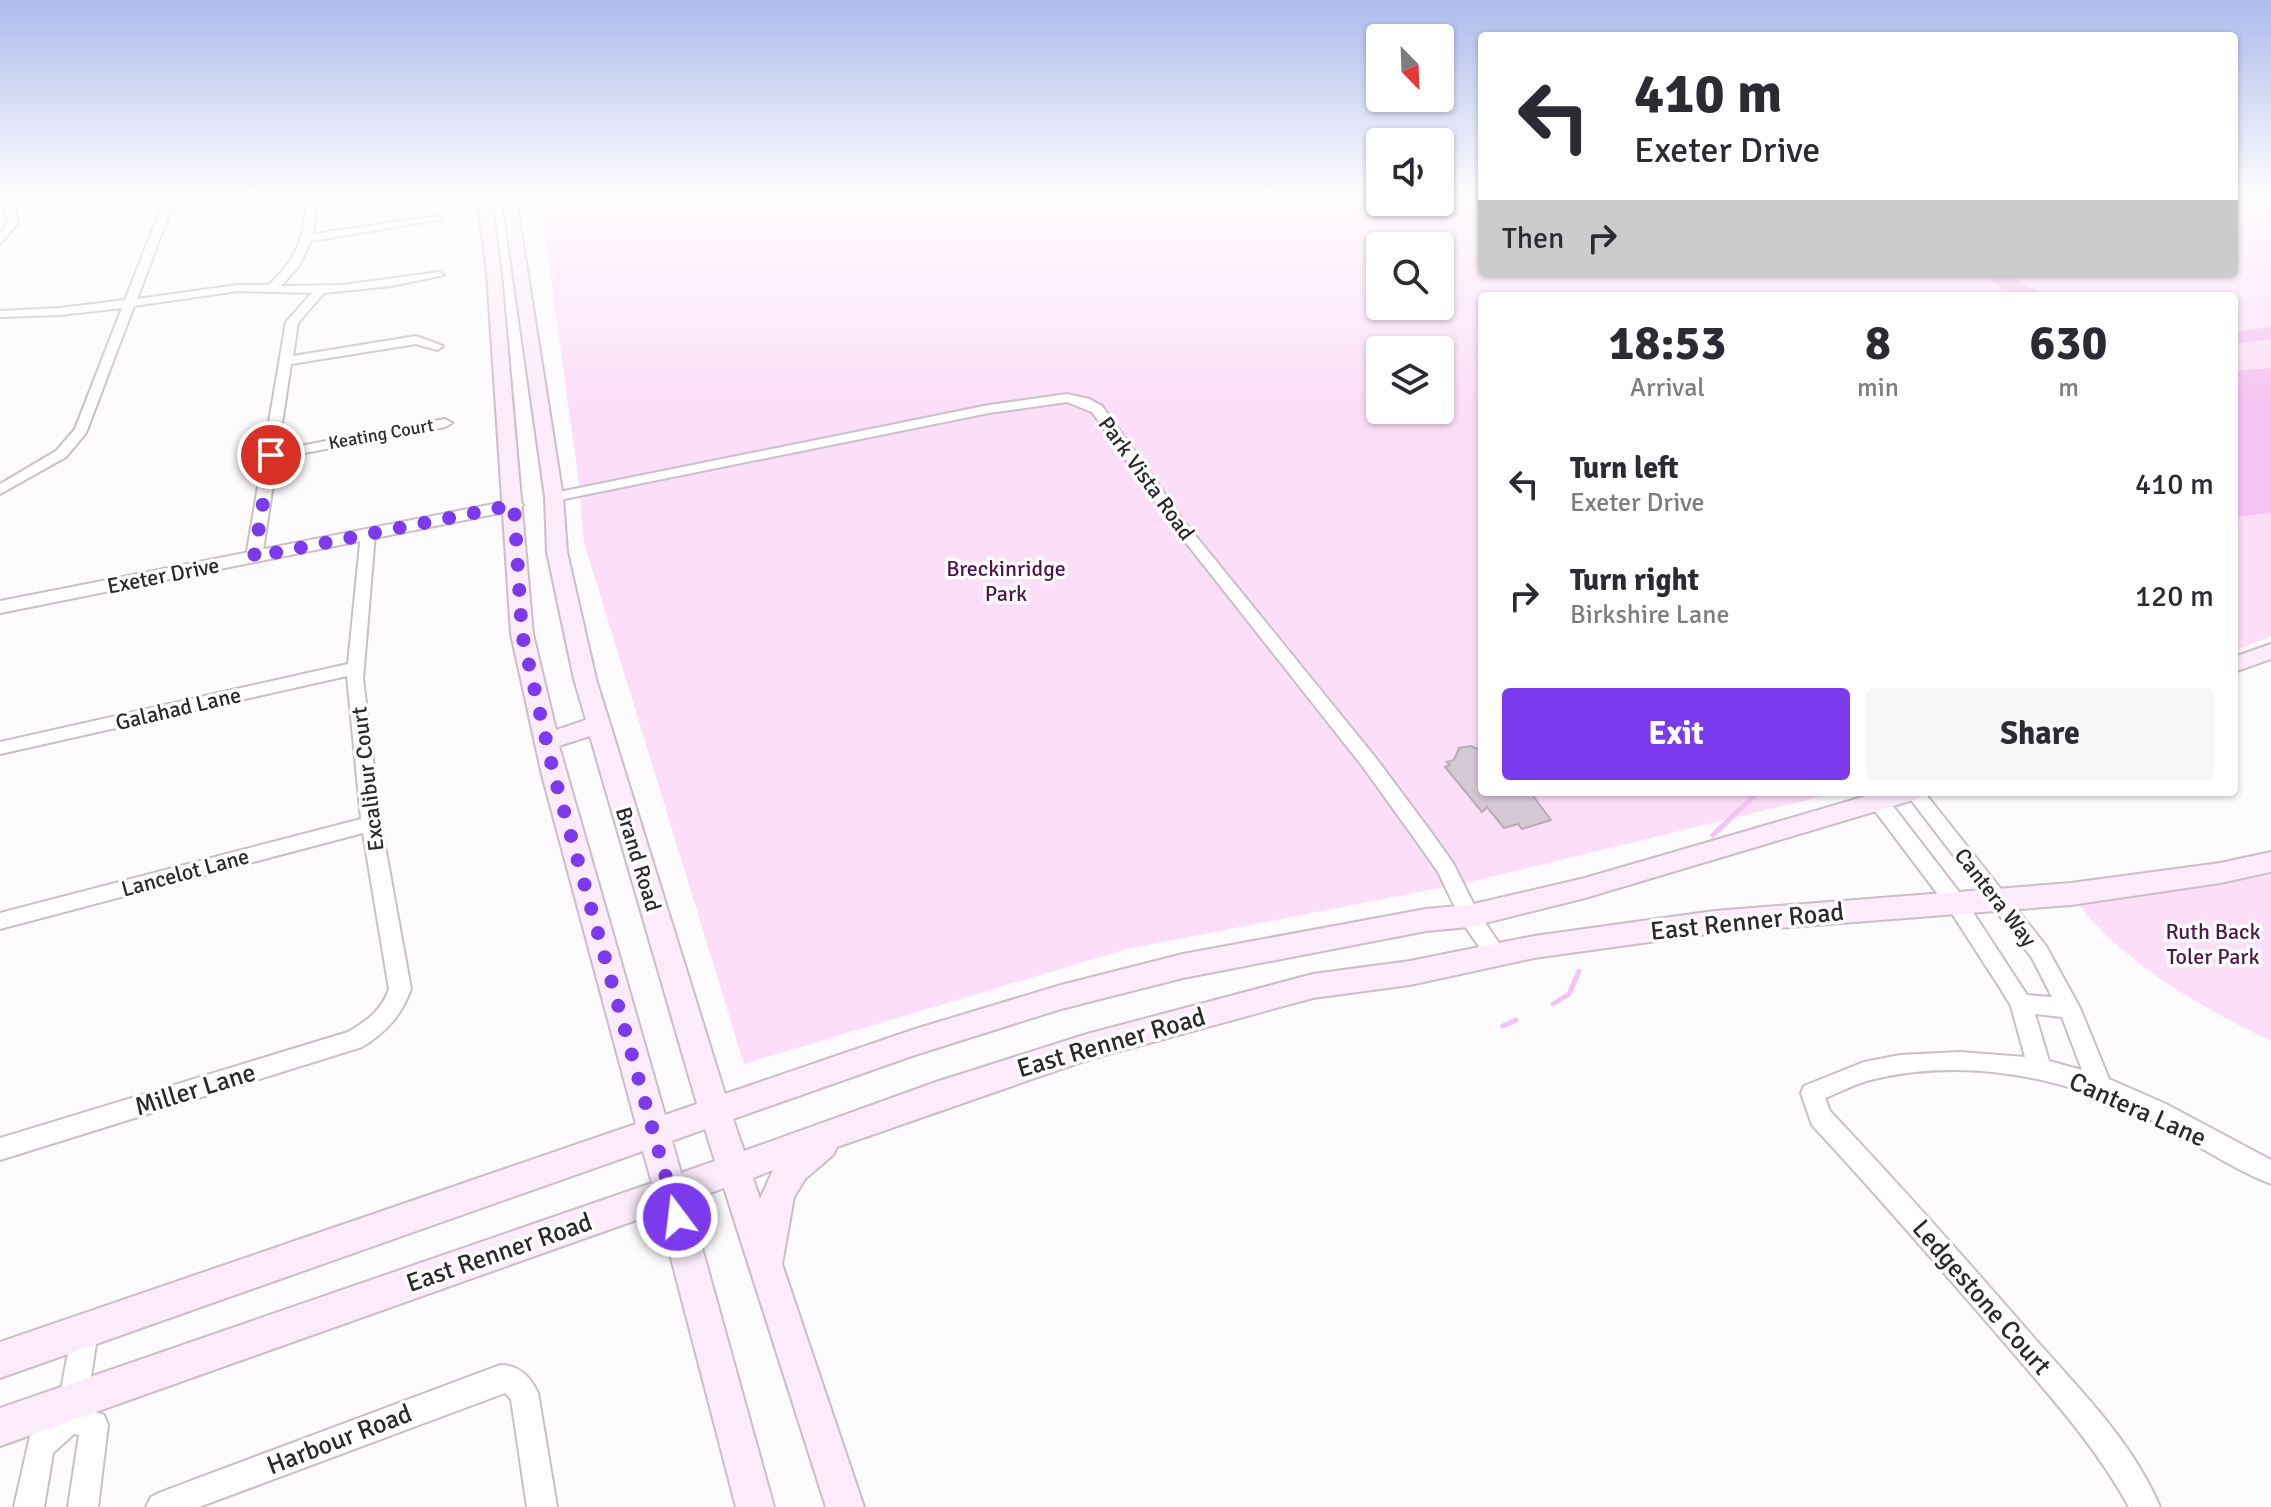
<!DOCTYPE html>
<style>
:root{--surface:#fff;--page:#f7f7f7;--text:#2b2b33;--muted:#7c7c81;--accent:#7c3aed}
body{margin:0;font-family:Signika,sans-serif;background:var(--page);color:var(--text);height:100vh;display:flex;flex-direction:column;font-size:30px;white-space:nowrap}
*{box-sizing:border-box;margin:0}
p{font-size:26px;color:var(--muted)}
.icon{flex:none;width:44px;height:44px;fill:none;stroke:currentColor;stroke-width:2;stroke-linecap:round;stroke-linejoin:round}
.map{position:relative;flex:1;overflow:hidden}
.side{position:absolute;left:1478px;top:292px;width:760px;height:504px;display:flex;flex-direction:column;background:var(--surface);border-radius:8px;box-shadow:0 2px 6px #0004}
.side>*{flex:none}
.banner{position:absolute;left:1478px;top:32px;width:760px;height:244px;border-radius:8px;box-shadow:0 2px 6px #0004;background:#fff;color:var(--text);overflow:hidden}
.needle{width:52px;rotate:157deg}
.tools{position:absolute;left:1366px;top:24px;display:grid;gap:16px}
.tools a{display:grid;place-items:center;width:88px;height:88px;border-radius:8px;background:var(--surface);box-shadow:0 2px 6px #0004;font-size:40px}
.pin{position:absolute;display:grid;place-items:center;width:68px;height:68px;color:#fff;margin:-34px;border:4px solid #fff;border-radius:50%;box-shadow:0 2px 8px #0007}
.me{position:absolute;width:88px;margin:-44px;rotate:345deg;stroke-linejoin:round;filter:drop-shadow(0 0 6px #0008)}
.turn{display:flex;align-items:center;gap:28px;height:168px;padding:0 24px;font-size:36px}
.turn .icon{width:104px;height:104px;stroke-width:2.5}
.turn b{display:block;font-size:56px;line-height:68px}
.then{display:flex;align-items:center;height:76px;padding:0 24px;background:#0003;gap:16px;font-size:30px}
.eta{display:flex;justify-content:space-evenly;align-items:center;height:136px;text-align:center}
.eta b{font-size:48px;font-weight:800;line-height:56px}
.cta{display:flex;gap:16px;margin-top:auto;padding:16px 24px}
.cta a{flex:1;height:92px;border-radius:8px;background:var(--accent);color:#fff;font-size:32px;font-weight:800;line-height:92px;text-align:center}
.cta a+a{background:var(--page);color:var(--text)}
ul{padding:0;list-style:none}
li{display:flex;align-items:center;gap:24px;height:112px;padding:0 24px}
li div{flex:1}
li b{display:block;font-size:30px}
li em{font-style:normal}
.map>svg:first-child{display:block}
</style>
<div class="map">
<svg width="2271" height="1507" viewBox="0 0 2271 1507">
<rect width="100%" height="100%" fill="#fdfbfd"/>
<g fill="#fcdef8" fill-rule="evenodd">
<path d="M539,193H1380V202H1440V193H1482V272H2234V193H2255L2271,198V636L2234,651V296H1482V792H1840L1470,882L1127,949L744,1064L584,542L578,475ZM1380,246H1440V306H1380ZM1380,350H1440V410H1380Z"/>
<path d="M2271,875V1041C2204,1009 2125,964 2079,905Z"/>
</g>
<path fill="#f6c4f2" d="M2271,368V513L2234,517V371Z"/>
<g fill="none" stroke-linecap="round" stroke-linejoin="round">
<g stroke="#f6c4f2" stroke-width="5">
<path d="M1713,835L1758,792"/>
<path d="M1553,1004L1569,994L1579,971"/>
<path d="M1503,1026L1516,1020"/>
</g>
<g fill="#f6c4f2" fill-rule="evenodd">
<path d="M1984,272H2005L2045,296C2020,296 2001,292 1984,272Z"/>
<path d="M2271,327V339L2234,344V332Z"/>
</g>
</g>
<path fill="#d6c9d5" stroke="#b7abb6" stroke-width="2" d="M1471,746L1482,751V792H1530L1551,820L1522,829L1518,824L1504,828L1487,807L1482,812L1445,767L1450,765L1447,762L1454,760L1459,748Z"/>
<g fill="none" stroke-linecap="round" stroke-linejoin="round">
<defs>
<g id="minor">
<path d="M10,193H20L14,206L18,223L0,244V234L8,223L4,206Z"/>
<path d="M167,193H177L137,299L238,285H269C300,255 305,235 307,193H317L313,234L437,216L442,219L311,241L299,266L281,286L343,285L439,272L444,275L391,286L324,293L298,323L293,356L416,336L443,346L437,350L416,344L291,364L278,450L445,419L452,423L445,427L277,458L262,557L254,562L246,557L286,322L312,293L238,291L134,306L86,433L66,457L0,494V484L56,451L75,429L122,308L60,315L0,317V311L60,308L125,300Z"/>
<path d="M1067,394L1089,399L1102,406L1186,524L1375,757L1431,832L1453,863L1477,911L1503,949L1506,955L1503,961L1496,964L1489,961L1462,922L1438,872L1417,842L1363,767L1176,530L1092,412L1067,402L989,413L554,501L547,497L554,493L989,405Z"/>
<path d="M368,530L375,534L363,679L381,824L411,989C401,1016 386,1032 362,1047L0,1160V1138L348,1032C367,1021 382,1010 389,989L363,833L0,929V913L361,819L347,676L0,754V742L348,664L361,534Z"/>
<path d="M1905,792H1924L2046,946L2080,1008L2109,1079L2166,1104L2271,1160V1184C2230,1168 2192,1141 2153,1121C2068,1077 1965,1056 1870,1080C1855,1084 1840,1092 1825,1098L1830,1111C1898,1183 1964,1257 2029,1332C2076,1386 2132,1440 2160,1507H2129C2096,1446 2048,1394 2003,1341C1940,1268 1877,1195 1812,1125L1801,1093L1804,1086L1864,1062L1900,1055L1960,1052L2025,1057L2011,1006L2000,988L1949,909L1872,807L1870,802L1872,797H1886L1963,897L2027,995L2052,997L2032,958ZM2035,1014L2062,1017L2082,1070L2049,1061Z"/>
<path d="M85,1318L94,1322L98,1331L86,1409L104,1415L108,1425L98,1507H68L79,1435L74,1434L53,1453L44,1507H14L30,1436L57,1412L72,1331L76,1322Z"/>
<path d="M500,1365C519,1365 530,1376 538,1393L557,1507H527L511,1399L505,1393L199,1507H146L151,1497L161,1492Z"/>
</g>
<path id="tertiary" d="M514,500L520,501L523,505L520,509L0,613V601Z"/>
<g id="secondary">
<path d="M477,193H490L501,273L533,634L556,730L586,720L574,679L547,552L545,497L502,193H515L563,497L567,552L596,679L725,1094L915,1029L1061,985L1183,954L1426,909L1469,905L1585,878L1880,792H1923L1920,798L1585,898L1469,927L1426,931L1183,978L1061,1009L915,1055L733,1119L744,1151L936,1082L1087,1034L1313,974L1410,961L1534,936L1714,911L2071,883L2220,863L2271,852V872L2220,883L2071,905L1714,933L1534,958L1410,985L1313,998L1087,1060L837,1147L833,1155L805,1179L794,1197L782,1264L864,1507H826L724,1188L689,1201L774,1507H736L659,1212L0,1446V1408L652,1183L643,1151L0,1378V1342L636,1124L542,775L511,634L487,273ZM590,736L697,1104L665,1115L559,746ZM705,1129L715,1161L681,1173L672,1141ZM773,1170L760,1199L753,1178Z"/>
<path d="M2271,644V659L2234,672V657Z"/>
</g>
</defs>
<use href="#minor" stroke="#cbbec9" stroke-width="4"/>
<use href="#tertiary" stroke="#cbbec9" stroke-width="4"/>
<use href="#secondary" stroke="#cbbec9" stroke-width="4"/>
<use href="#minor" fill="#fff" fill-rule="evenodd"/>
<use href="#tertiary" fill="#fff" fill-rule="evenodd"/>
<use href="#secondary" fill="#fcebfb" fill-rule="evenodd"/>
</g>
<linearGradient id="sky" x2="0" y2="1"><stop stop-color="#adbaec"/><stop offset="0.48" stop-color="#fefdfe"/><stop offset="1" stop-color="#fefdfe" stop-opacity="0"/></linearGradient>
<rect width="2271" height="404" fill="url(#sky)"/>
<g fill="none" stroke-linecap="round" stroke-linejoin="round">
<path stroke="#7c3aed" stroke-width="14" stroke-dasharray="0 25.2" d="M271,455L254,557L514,505L522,634L554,775L677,1217"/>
</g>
<g text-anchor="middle" stroke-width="7" stroke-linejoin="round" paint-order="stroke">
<g font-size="18" fill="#2d282c" stroke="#fff">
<text transform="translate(381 434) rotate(-10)" y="6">Keating Court</text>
</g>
<g font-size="22" fill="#2d282c" stroke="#fff">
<text transform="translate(1147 478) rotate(54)" y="8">Park Vista Road</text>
<text transform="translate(163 575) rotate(-11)" y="8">Exeter Drive</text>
<text transform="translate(178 708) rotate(-13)" y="8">Galahad Lane</text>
<text transform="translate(367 779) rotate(-97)" y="8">Excalibur Court</text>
<text transform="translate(639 859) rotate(73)" y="8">Brand Road</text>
<text transform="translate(185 872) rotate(-15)" y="8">Lancelot Lane</text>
<text transform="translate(1996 897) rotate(52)" y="8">Cantera Way</text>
</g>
<g font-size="22" fill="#4e144c" stroke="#fff">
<text x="1006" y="576">Breckinridge<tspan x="1006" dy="25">Park</tspan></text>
<text x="2213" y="939">Ruth Back<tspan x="2213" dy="25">Toler Park</tspan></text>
</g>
<g font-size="26" fill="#2d282c" stroke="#fff">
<text transform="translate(1747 921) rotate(-6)" y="9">East Renner Road</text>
<text transform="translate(1111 1042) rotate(-16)" y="9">East Renner Road</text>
<text transform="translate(195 1089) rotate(-17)" y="9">Miller Lane</text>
<text transform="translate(2138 1109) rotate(24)" y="9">Cantera Lane</text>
<text transform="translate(499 1252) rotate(-19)" y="9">East Renner Road</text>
<text transform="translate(1982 1297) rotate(49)" y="9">Ledgestone Court</text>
<text transform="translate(339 1439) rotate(-21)" y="9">Harbour Road</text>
</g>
</g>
</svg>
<div class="tools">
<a><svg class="needle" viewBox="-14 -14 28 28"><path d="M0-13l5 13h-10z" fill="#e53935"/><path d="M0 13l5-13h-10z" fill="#7c7c81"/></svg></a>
<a><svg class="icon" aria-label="sound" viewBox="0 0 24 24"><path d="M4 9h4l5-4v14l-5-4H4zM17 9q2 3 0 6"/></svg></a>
<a><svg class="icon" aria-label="search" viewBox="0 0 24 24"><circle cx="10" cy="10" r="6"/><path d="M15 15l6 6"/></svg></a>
<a><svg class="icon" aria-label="layers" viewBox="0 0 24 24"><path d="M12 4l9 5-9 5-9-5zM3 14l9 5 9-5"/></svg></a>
</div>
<div class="pin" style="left:271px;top:455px;background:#d93025"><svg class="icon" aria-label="arrive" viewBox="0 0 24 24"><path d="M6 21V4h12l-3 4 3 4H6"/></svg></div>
<svg class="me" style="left:677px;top:1217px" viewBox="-20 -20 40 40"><circle r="17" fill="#7c3aed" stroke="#fff" stroke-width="3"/><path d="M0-11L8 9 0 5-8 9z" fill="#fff"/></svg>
<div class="banner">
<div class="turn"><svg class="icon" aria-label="left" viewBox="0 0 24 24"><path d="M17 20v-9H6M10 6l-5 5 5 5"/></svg><div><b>410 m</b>Exeter Drive</div></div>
<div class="then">Then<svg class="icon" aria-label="right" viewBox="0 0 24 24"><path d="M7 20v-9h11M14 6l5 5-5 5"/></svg></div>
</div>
<section class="side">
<div class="eta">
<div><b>18:53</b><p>Arrival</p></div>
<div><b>8</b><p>min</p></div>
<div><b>630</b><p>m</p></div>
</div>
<ul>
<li><svg class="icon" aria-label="left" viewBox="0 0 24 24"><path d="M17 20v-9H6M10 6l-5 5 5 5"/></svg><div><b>Turn left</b><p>Exeter Drive</p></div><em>410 m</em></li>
<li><svg class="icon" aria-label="right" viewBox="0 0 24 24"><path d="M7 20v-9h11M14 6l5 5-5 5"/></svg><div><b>Turn right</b><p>Birkshire Lane</p></div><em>120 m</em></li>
</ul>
<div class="cta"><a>Exit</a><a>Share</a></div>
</section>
</div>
